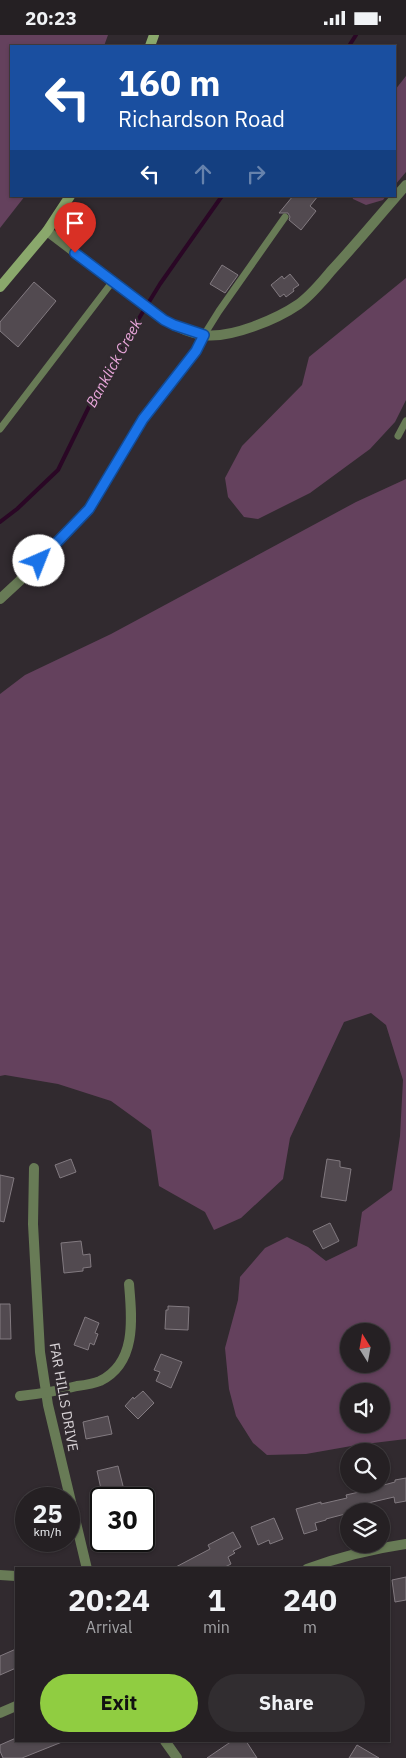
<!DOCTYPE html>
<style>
:root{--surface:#252023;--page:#312d30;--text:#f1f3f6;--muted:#a3a3a6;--line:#423e41;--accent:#90cd41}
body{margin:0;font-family:"IBM Plex Sans",sans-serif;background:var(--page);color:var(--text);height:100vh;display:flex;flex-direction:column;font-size:19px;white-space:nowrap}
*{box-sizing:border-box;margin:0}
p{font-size:16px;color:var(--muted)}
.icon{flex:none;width:28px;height:28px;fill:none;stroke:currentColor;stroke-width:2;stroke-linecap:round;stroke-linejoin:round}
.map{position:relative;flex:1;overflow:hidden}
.details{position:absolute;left:15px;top:1532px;width:375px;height:175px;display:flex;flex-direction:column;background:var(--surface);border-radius:0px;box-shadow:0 1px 4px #0004,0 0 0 1px var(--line)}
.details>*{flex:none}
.top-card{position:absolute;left:10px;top:10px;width:386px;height:152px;border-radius:0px;box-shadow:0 1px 4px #0004,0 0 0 1px var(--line);background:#1a4fa0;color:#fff;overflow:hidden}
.needle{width:32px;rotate:349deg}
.tools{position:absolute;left:340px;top:1288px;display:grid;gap:10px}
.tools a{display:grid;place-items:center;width:50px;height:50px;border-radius:50%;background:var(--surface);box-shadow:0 1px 4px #0004,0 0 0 1px var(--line);font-size:25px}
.speed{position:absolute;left:15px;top:1452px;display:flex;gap:10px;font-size:25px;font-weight:700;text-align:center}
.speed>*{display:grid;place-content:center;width:65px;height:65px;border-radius:50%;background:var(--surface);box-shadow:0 1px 4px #0004,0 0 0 1px var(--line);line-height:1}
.speed small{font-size:12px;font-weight:400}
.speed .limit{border:2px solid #111;border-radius:8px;background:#fff;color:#111}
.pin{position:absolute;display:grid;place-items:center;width:42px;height:42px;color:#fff;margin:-51px -21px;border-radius:50% 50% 50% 0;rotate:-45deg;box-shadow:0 0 5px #0007}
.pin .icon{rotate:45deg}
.me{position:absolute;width:55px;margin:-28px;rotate:44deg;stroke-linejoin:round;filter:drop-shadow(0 0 4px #0008)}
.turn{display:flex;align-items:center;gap:18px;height:105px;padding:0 25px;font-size:22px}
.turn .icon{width:65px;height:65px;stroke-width:2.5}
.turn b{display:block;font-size:35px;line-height:42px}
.lanes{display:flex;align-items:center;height:48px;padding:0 25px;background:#0003;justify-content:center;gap:25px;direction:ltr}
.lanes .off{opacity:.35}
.eta{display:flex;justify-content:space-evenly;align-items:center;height:85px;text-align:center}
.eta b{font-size:30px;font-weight:700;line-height:35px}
.action{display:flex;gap:10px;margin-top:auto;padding:10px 25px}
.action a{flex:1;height:58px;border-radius:30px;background:var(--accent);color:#111;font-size:20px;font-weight:700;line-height:58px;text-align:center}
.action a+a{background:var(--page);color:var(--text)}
.status{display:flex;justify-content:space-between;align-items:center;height:35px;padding:0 25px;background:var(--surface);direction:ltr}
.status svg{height:14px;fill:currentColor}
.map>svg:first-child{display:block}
</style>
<div class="status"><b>20:23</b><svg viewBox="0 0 49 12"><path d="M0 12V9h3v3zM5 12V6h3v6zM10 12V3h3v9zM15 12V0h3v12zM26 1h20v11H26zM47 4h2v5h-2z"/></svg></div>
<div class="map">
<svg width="406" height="1723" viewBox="0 0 406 1723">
<rect width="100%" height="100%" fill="#312a2f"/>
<g fill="#64415d" fill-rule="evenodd">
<path d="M0,0H108L104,11H11V161H25L0,193Z"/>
<path d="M406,41V137L395,150V55Z"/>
<path d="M352,161H386L383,165L366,170L353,164Z"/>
<path d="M406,243V365L395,387L370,414L310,458L258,484L244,482L228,462L225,443L242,411L302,350L309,322Z"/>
<path d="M406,444V1404L357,1410L306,1419L267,1420L253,1408L236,1381L229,1354L225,1313L238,1265L240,1242L265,1213L287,1202L308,1212L326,1226L357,1211L362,1177L392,1155L400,1101L403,1045L386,990L371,978L344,987L290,1103L283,1144L241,1183L214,1195L205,1177L159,1151L151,1095L111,1066L58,1049L5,1040L0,1041V659L25,640L111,599L356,467ZM381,1296V1329H349V1296ZM381,1356V1389H349V1356Z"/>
</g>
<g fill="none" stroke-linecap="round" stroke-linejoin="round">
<g stroke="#2a0725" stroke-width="4">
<path d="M349,11L356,0"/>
<path d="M0,487L17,474L58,435L106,337L160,249L222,161"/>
</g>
</g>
<g fill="#524a50" stroke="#827a80">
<path d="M293,161H318L310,171L316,176L301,195L289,185L290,182L288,178H279Z"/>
<path d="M222,230L238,240L225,258L210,249Z"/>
<path d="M290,239L299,250L293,254L294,256L286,262L284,259L280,262L271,250L282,241L284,244Z"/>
<path d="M34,247L56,266L18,312L0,296V287Z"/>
<path d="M71,1124L76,1137L60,1143L55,1130Z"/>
<path d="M327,1124L340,1126V1132L351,1134L346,1166L321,1162Z"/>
<path d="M0,1140L14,1143L4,1187L0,1186Z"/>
<path d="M330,1188L339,1206L323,1214L313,1196Z"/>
<path d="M81,1206L83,1220L90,1219L91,1232L83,1233V1236L64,1238L61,1208Z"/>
<path d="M0,1269H10L11,1304H0Z"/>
<path d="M168,1271L189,1272L188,1295L165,1294L166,1275H168Z"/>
<path d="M85,1282L99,1288L95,1298L98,1299L94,1310L90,1308L88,1315L74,1310Z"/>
<path d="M161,1319L182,1327L171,1353L156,1346L160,1337L154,1335Z"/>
<path d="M143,1356L154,1368L138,1384L125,1371L133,1362L134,1364Z"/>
<path d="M108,1381L112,1399L86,1404L83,1387Z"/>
<path d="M118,1431L125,1459L109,1463L107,1452L101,1454L97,1436Z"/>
<path d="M406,1443V1466L395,1468L394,1462L368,1468L370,1476H349V1478L326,1484V1485L315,1488L317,1495L304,1499L296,1474L321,1467V1469L347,1463L346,1460L381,1452L380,1451L395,1447V1445Z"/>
<path d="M274,1483L283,1504L270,1509L269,1505L258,1510L251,1492Z"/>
<path d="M233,1497L241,1512L233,1516L235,1518L228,1522L231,1529L221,1534H172L210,1514L208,1510Z"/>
<path d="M406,1542V1565L395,1567L392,1545Z"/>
<path d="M16,1614V1633L0,1640V1621Z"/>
<path d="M16,1703V1706L62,1707L22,1723H3L0,1716V1710Z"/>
<path d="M232,1706H246L257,1723H207Z"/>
<path d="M357,1710L379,1723H349Z"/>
</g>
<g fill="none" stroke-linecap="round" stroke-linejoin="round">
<g stroke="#687b56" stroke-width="7">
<path d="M204,300L219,276L285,182"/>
<path d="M0,394L113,246"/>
<path d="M398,401L406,386"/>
</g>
<g stroke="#687b56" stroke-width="10">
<path d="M47,196L164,285C175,291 190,298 203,300C231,304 277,284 299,269C311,260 322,247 331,236C357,208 381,179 406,150"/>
<path d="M0,564L26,540L89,474L143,384L196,316L204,300"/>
<path d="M34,1133L33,1189L40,1317L48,1370L87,1534"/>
<path d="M20,1361C39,1359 58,1356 77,1351C85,1350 93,1349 100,1346C137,1328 132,1283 129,1249"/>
<path d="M307,1534C339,1522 372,1514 406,1509"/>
<path d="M0,1540L16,1541"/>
<path d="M0,1678L16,1671"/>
<path d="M165,1706L177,1723"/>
</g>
<g stroke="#8aa86c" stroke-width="10">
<path d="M150,11L154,0"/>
<path d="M0,252L47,196L70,161"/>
</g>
</g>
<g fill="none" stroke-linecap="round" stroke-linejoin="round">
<defs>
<path id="route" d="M39,526L89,474L143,384L196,316L204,300L174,290L164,285L75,218"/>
</defs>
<use href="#route" stroke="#114b97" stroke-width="12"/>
<use href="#route" stroke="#1a73e8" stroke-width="9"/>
</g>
<g text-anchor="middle" stroke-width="5" stroke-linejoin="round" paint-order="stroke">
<g font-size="14" fill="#d7d2d6" stroke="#312a2f">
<text transform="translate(64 1362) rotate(80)" y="5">FAR HILLS DRIVE</text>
</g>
<g font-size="15" font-style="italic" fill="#e7a5d9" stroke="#312a2f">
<text transform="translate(114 328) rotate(-61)" y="5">Banklick Creek</text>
</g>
</g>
</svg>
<div class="tools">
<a><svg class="needle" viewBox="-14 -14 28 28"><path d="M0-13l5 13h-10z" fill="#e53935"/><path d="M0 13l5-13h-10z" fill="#a3a3a6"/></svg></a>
<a><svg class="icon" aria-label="sound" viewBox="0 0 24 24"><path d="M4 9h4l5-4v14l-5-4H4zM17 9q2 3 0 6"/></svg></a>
<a><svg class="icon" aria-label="search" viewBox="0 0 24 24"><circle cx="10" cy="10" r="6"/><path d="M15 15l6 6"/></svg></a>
<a><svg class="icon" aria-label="layers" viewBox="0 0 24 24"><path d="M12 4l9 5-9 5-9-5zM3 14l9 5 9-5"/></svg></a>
</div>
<div class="speed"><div>25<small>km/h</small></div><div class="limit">30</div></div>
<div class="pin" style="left:75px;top:218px;background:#d93025"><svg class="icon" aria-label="arrive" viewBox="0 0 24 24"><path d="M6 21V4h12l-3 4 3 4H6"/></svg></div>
<svg class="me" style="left:39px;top:526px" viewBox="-20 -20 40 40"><circle r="19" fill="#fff"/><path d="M0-13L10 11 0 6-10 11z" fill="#1a73e8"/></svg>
<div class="top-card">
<div class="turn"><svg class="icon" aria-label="left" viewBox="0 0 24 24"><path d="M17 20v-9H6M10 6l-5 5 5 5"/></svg><div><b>160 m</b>Richardson Road</div></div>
<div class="lanes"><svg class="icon" aria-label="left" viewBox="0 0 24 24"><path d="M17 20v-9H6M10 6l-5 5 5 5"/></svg><svg class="icon off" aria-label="ahead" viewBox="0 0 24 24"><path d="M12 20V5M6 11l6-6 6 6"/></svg><svg class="icon off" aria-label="right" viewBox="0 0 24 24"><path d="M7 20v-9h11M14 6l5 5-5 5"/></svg></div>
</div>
<section class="details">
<div class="eta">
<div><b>20:24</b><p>Arrival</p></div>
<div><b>1</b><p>min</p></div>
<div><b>240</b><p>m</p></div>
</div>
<div class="action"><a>Exit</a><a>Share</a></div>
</section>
</div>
